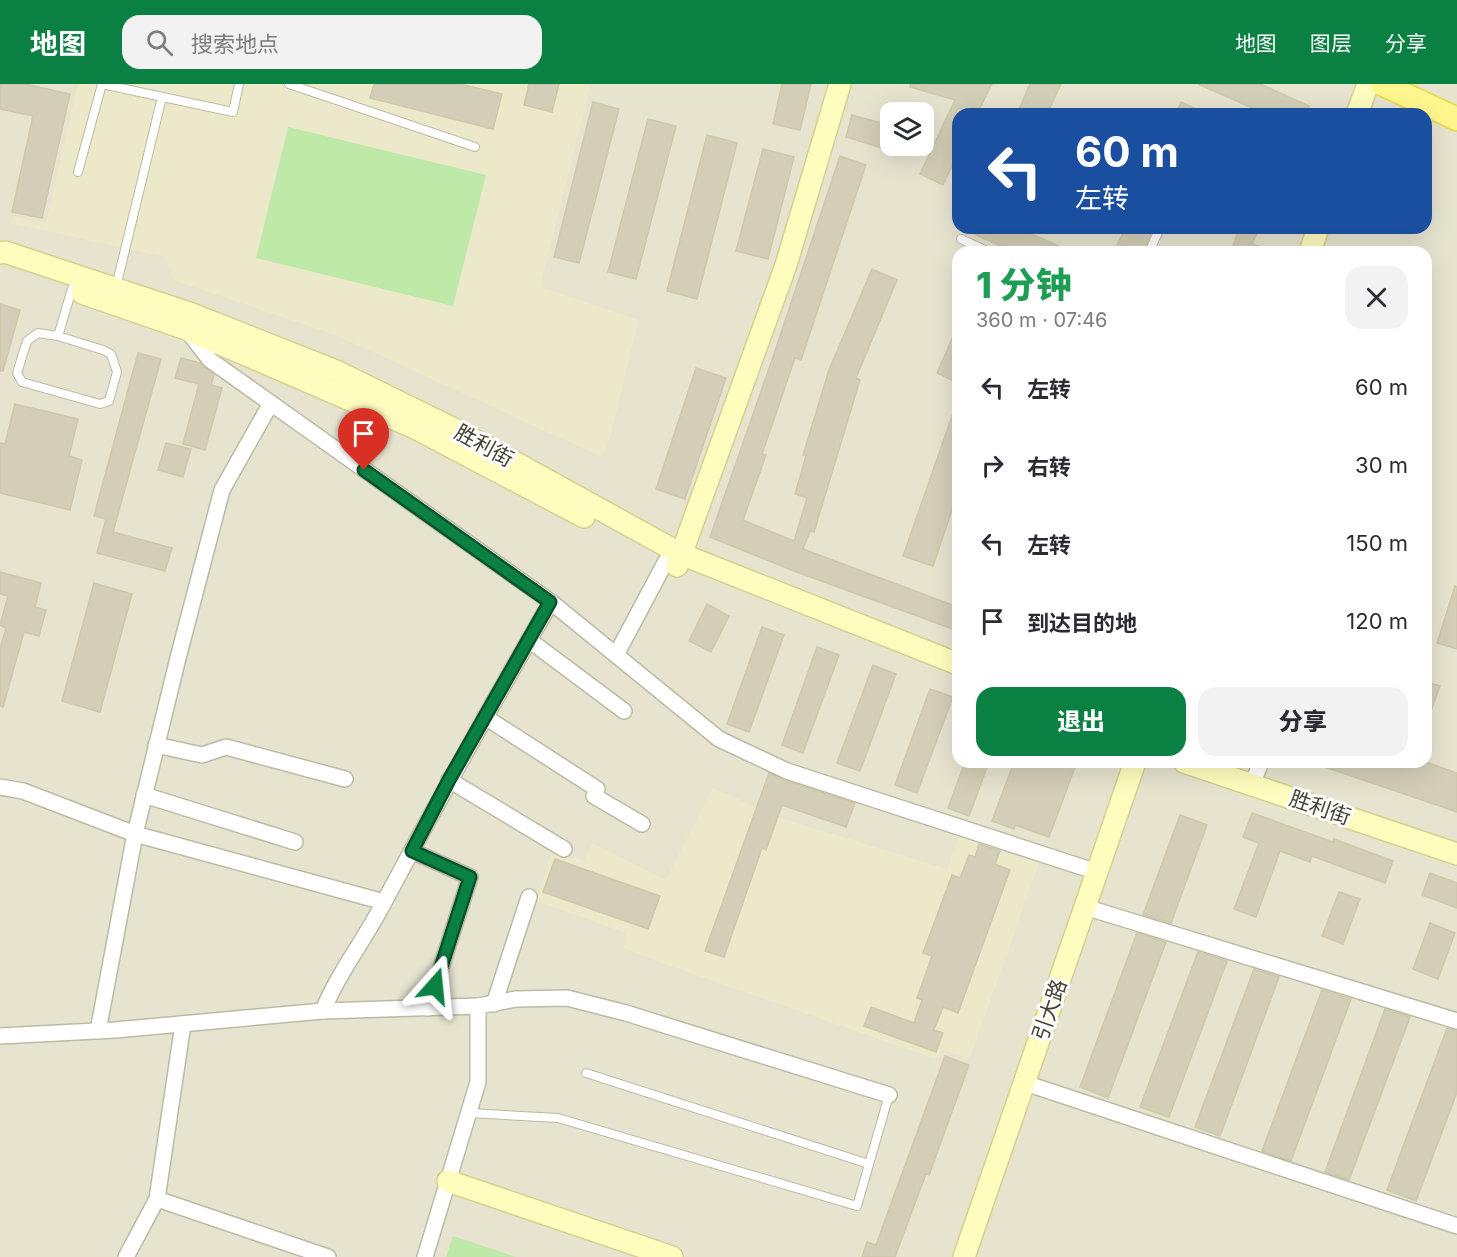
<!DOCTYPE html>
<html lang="zh">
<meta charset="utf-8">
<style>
:root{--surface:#fff;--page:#f2f2f3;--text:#2b2b33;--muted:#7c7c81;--accent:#0b8043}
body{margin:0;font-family:Inter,"Noto Sans SC",sans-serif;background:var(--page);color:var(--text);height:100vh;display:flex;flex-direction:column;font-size:22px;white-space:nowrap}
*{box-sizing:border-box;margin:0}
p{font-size:20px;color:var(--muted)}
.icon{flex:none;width:33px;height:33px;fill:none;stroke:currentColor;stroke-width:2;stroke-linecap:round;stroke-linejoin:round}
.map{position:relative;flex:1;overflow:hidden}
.side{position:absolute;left:952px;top:162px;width:480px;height:522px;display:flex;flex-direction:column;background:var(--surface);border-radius:18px;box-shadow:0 6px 24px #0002}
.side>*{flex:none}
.top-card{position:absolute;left:952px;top:24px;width:480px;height:126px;border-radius:18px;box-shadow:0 6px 24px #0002;background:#1a4fa0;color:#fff;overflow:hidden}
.controls{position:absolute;left:880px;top:18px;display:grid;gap:12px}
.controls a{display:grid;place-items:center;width:54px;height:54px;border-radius:12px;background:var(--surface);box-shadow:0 6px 24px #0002;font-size:30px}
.pin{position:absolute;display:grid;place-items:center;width:51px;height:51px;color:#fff;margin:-62px -26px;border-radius:50% 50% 50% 0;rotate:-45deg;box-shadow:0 0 6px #0007}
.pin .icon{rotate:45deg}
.me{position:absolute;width:66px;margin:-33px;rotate:18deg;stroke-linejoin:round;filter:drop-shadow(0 0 4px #0008)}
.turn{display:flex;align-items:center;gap:21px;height:126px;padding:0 24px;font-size:27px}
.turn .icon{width:78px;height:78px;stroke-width:2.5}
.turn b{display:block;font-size:42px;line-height:51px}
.round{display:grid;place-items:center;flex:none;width:63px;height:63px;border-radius:18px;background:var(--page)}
.overview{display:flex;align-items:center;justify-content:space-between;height:102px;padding:0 24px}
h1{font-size:36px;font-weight:800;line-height:45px;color:#1e9e55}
.button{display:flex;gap:12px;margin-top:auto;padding:12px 24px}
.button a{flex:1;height:69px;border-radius:18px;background:var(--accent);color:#fff;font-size:24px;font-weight:800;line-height:69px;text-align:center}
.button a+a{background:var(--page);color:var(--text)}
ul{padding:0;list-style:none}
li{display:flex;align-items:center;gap:18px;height:78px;padding:0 24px}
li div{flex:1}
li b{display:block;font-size:22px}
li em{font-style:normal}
header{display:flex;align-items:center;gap:36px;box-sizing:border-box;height:84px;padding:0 30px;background:var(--accent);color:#fff}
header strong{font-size:28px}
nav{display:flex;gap:33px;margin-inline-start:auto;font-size:21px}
.search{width:420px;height:54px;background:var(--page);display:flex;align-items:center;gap:15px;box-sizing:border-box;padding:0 21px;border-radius:18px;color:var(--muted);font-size:22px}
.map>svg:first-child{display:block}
</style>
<header>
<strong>地图</strong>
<div class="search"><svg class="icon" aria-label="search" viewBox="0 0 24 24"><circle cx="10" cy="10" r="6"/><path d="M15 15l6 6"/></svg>搜索地点</div>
<nav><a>地图</a><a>图层</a><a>分享</a></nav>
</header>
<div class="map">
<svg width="1457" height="1173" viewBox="0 0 1457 1173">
<rect width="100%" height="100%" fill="#f2f0e2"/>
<path fill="#e6e4cf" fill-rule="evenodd" d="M0,0H1457V1173H0ZM891,28H924V62H891ZM958,30H1426V144H958ZM958,168H1426V678H958Z"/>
<g fill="#ece9cb">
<path d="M78,0H591L540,203L638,236L611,351L602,373L338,252L174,196L166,173L10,139L13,132L46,139Z"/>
<path d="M713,704L780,734L947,785L960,752L1039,779L970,974L942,966L936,975L665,880L624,864L626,849L537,817L551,770L584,776L593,759L666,796Z"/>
</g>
<g fill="#bee9a8">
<path d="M288,43L486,91L453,222L256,174Z"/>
<path d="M453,1152L516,1173H446Z"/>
</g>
<g fill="#d3ceb7" stroke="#cfc8aa" stroke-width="1.5">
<path d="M0,0H25L70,10L42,134L12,128L33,32L0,25Z"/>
<path d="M374,0H460L502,10L493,45L370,14Z"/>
<path d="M529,0H559L552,28L524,21Z"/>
<path d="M782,0H811L800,46L773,40Z"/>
<path d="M910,0H992L977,30H958V69L943,101L920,90L955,16L910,3Z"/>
<path d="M1030,0H1061L1047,30H1017Z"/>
<path d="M1198,0H1260L1309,22L1306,30H1266Z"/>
<path d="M593,18L619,25L579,179L554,173Z"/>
<path d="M1181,18L1207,30H1176Z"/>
<path d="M852,31L889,41L882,64L846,53Z"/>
<path d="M648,35L676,42L636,195L608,188Z"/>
<path d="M707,51L737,59L697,215L667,207Z"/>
<path d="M763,65L794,73L768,175L736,167Z"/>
<path d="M840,72L866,81L801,276L795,274L762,370L766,371L743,436L794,457L807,414L795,410L806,372L803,371L829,286L872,185L897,196L856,294L860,296L814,448L810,447L803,465L958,523V547L794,487L710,453L772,276Z"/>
<path d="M960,144H1018L1072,168H1015Z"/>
<path d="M1125,144H1153L1143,168H1114Z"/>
<path d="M1239,144H1259L1252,160L1270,166L1269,168H1231Z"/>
<path d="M0,220L20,226L3,287H0Z"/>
<path d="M958,241V299L937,289Z"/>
<path d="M138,269L161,275L113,448L172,464L165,487L97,469L106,435L94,432Z"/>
<path d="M181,274L200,279L214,291L211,301L222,304L205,366L183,360L199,300L175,294Z"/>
<path d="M696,284L726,294L685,415L656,405Z"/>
<path d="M957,318H958V408L933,482L903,472Z"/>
<path d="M15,320L78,335L69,372L82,376L70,426L0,409V359L5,360Z"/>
<path d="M166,359L191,365L183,393L158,386Z"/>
<path d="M0,488L41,499L35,523L46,526L39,552L24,548L3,623L0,622V565L6,544L0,541L8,512L0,510Z"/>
<path d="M94,499L132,510L100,628L62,617Z"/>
<path d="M1455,502L1457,503V565L1437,559Z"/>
<path d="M707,520L729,532L711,568L689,557Z"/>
<path d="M762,543L784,551L749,648L727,640Z"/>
<path d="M817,563L839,571L803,669L782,661Z"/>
<path d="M873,581L896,590L860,687L837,679Z"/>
<path d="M1426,598L1440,602L1428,635H1426Z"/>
<path d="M930,605L953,613L917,709L895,701Z"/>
<path d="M965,678H989L969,732L948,724Z"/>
<path d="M1014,678H1077L1049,753L1015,741L1014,745L992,737Z"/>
<path d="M1316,678H1426L1457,689V728L1316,680Z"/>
<path d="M769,689L784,696L855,719L846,743L782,721L766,766L762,764L724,873L705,867Z"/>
<path d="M1252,729L1333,758L1334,755L1393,777L1385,799L1312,772L1310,778L1280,767L1256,833L1234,825L1259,759L1243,753Z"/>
<path d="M1180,731L1207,741L1171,839L1143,831Z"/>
<path d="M979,760L1000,767L995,780L1010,786L958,929L943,923L934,946L943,949L936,968L864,942L871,923L914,939L922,916L917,914L932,872L923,869L952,791L960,794L969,771L975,773Z"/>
<path d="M555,775L660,812L648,845L543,808Z"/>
<path d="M1430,789L1457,799V824L1422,811Z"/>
<path d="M1339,808L1360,815L1343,860L1322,852Z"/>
<path d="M1430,839L1455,849L1438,895L1413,885Z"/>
<path d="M1137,849L1166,858L1108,1014L1080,1003Z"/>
<path d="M1198,868L1227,877L1169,1033L1140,1023Z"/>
<path d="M1254,885L1279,893L1220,1052L1195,1043Z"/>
<path d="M1322,906L1351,915L1291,1077L1262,1067Z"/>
<path d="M1385,925L1410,933L1349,1096L1325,1088Z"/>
<path d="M1447,944L1457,946V1008L1416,1117L1387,1106Z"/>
<path d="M945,972L969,981L929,1091L926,1090L895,1173H862L867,1158L876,1161Z"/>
</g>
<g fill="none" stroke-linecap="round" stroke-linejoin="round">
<defs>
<g id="lane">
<path d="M102,0L233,28L239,0"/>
<path d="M289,0L475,63"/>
<path d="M78,88L102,0"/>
<path d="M961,155L989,168"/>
<path d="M1149,168L1160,144"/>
<path d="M116,203L162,13"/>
<path d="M38,249L58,252L103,266L111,270L117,288L109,317L100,320L22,298L17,289L27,257Z"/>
<path d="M58,252L72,205"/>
<path d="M586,989L869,1080"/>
<path d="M469,1029L558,1034L857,1122L889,1011"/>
</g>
<g id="street">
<path d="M186,245L210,276L551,518L719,655L787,687L1097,788"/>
<path d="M529,556L624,627"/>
<path d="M616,571L666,477"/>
<path d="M485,633L597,705L594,712L642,740"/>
<path d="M156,661L202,671L226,663L345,695"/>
<path d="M449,696L564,765"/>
<path d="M1252,701L1261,678"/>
<path d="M0,703L23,707L135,750L384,818"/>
<path d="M144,711L295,758"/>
<path d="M412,767L470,793L428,924"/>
<path d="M1085,823L1457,937"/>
<path d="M494,920L529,813"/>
<path d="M478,922L516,915L567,914L626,929L889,1011"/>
<path d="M323,927C338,889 364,857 383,820C437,719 493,618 551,518"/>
<path d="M98,947L135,750L178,574L222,406L271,319"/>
<path d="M0,952L115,946L323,927L478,922V998L425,1173"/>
<path d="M1025,999L1457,1142"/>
<path d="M157,1115L328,1173"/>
<path d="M126,1173L157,1115L183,940"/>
</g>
<g id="secondary">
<path d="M1357,30L1368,0"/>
<path d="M1310,168L1318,144"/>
<path d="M0,169L5,168L192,230L336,287L458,347L681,470L958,580"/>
<path d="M82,209L186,245L413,343L584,433"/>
<path d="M677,482L786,181L840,0"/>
<path d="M1184,678L1457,770"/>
<path d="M448,1097L672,1173"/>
<path d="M964,1173L1135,678"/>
</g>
<path id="primary" d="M1382,0L1457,35"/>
</defs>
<use href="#lane" stroke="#bdbaa4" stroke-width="10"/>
<use href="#street" stroke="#bdbaa4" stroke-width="18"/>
<use href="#secondary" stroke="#d4d08f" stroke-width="24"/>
<use href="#primary" stroke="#e8db5a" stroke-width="26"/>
<use href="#lane" stroke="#fff" stroke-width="8"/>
<use href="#street" stroke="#fff" stroke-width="15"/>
<use href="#secondary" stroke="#fffdbe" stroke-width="21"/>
<use href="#primary" stroke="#fff78d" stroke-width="22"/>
</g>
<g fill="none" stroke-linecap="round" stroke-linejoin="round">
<defs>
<path id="route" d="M364,386L550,518L449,696L412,767L470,793L435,902"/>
</defs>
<use href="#route" stroke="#07532c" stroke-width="15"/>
<use href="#route" stroke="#0b8043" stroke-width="10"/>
</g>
<g text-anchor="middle" stroke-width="6" stroke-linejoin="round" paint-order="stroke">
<g font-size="21" fill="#434032" stroke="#fff">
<text transform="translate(484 362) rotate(29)" y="7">胜利街</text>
<text transform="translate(1320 724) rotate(19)" y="7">胜利街</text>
<text transform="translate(1050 926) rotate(-71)" y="7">引大路</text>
</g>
</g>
</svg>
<div class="controls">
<a><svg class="icon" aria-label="layers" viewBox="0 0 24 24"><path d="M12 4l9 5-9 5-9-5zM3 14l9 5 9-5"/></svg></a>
</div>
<div class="pin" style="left:364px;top:386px;background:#d93025"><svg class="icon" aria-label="arrive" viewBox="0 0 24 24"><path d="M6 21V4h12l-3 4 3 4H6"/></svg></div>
<svg class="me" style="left:435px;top:902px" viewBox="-20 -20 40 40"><path d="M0-17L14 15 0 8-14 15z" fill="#0b8043" stroke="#fff" stroke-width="4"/></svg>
<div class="top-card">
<div class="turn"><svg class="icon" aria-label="left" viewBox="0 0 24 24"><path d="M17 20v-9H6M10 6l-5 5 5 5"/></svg><div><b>60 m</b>左转</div></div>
</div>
<section class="side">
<div class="overview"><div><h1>1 分钟</h1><p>360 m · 07:46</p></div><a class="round"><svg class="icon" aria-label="close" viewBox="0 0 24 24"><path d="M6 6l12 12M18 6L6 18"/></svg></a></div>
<ul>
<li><svg class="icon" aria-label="left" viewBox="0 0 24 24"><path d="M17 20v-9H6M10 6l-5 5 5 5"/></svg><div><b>左转</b></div><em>60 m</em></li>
<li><svg class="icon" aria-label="right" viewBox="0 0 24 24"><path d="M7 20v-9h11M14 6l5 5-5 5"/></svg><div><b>右转</b></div><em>30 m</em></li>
<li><svg class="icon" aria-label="left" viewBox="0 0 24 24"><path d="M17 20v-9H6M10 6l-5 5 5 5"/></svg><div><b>左转</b></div><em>150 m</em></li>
<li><svg class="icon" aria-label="arrive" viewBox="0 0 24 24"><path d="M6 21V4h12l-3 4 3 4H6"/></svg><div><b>到达目的地</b></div><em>120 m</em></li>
</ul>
<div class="button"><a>退出</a><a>分享</a></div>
</section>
</div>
